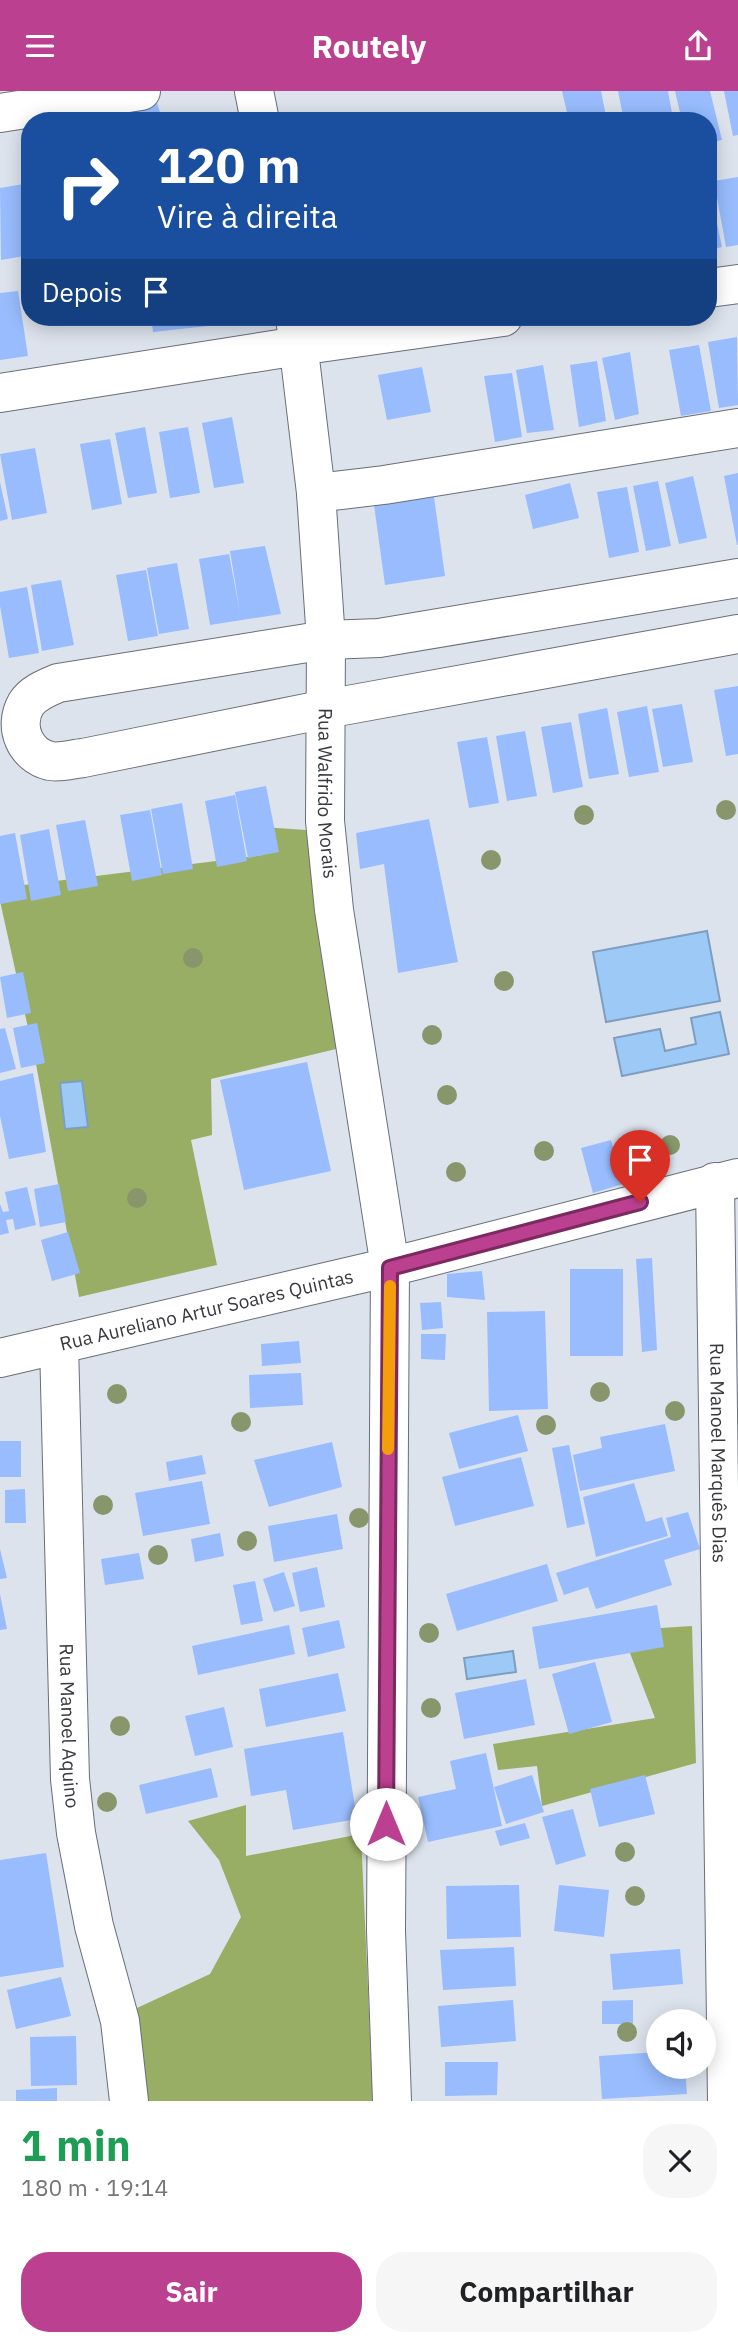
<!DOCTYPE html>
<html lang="pt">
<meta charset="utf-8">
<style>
:root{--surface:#fff;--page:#f6f6f6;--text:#202124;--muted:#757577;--accent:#bb4090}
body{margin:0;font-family:"IBM Plex Sans",sans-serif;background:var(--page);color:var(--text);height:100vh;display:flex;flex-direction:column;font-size:26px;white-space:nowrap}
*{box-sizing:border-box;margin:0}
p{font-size:23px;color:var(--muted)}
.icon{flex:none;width:38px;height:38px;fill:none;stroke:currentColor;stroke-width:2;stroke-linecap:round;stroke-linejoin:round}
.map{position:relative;height:2010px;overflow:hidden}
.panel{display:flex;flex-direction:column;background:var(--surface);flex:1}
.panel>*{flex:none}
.top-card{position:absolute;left:21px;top:21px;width:696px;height:214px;border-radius:28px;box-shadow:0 4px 18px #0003;background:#1a4fa0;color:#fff;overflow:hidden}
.buttons{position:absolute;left:646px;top:1918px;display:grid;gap:14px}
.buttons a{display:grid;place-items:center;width:70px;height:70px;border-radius:50%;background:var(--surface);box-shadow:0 4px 18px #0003;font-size:35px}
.pin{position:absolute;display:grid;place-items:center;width:60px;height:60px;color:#fff;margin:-72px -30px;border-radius:50% 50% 50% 0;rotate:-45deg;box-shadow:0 0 7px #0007}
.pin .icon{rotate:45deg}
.me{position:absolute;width:77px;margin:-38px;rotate:0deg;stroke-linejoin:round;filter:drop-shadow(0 0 5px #0008)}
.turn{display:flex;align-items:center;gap:24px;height:147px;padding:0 21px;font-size:32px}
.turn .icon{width:91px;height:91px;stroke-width:2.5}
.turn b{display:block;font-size:49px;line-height:60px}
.then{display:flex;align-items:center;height:66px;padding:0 21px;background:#0003;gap:14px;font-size:26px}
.round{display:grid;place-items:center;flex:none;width:74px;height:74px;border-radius:28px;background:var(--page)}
.summary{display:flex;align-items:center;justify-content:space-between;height:119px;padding:0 21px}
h1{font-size:42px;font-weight:800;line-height:52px;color:#1e9e55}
.button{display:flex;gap:14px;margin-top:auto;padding:14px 21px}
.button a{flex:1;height:80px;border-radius:28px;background:var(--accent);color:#fff;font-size:28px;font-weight:800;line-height:80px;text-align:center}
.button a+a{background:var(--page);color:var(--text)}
header{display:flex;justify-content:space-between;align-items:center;height:91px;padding:0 21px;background:var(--accent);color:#fff;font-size:32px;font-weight:800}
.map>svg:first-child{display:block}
</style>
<header><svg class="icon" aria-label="menu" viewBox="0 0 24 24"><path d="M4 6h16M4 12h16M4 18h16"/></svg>Routely<svg class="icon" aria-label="share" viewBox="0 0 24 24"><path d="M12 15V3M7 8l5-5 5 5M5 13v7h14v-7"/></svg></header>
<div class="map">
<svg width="738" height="2010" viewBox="0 0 738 2010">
<rect width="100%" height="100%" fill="#dce3ed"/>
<g fill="#99ae65">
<path d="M262,736L306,739L336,958L211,988L212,1044L191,1049L217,1174L79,1206L36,973L0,810V797L263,764Z"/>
<path d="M692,1535L696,1672L542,1715L537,1675L498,1679L493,1653L655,1627L630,1562L661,1537Z"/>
<path d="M246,1714V1765L361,1743L373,2010H147L137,1917L210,1883L241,1826L219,1769L188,1730Z"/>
</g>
<g fill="#9dc9f7" stroke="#7e9ebf" stroke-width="2">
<path d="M707,840L720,910L606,931L593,861Z"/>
<path d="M720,921L729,963L622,985L614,947L660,938L665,960L696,953L691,927Z"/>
<path d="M82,990L88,1036L65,1038L60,992Z"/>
<path d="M513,1560L516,1581L467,1588L464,1567Z"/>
</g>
<g fill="#98bcfd">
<path d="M562,0H601L607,30H569Z"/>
<path d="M618,0H668L672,22L624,30Z"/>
<path d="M675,0H710L722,49L709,52V30H682Z"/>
<path d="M724,0H738V44L733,45Z"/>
<path d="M155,6L163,30H133L129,16Z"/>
<path d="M738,86V154L726,156L714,90Z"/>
<path d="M30,92V164L1,169L0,97Z"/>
<path d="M709,94L722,156L709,159Z"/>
<path d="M18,200L28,265L0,269V202Z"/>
<path d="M151,226H207L208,235L153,241Z"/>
<path d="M737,246L738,314L719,317L708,251Z"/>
<path d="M699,254L711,320L681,325L669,259Z"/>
<path d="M630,261L639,323L615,329L602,267Z"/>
<path d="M597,270L606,330L579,336L570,274Z"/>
<path d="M543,274L554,339L527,342L516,279Z"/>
<path d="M422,276L431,321L387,329L378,284Z"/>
<path d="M512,282L522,346L495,351L484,285Z"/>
<path d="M232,326L244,392L214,397L202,332Z"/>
<path d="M145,336L157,402L128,407L115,342Z"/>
<path d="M188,336L200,402L170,407L159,341Z"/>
<path d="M110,348L122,413L92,419L80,353Z"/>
<path d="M35,357L47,422L12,429L0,363Z"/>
<path d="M738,382V454H737L724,385Z"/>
<path d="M693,385L707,447L679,453L665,392Z"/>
<path d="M658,390L671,455L646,460L633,395Z"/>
<path d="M0,391L8,428L0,430Z"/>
<path d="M570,392L579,427L533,438L525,404Z"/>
<path d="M627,396L639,461L609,467L597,401Z"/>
<path d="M434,406L445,485L385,494L374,414Z"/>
<path d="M265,455L281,523L210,534L199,468L229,463L240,522L230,460Z"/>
<path d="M177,472L189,538L159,543L147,477Z"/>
<path d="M146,479L158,545L128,550L116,484Z"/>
<path d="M61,489L74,554L42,560L31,494Z"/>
<path d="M27,496L39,562L9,567L0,515V501Z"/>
<path d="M738,595V663L726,665L714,599Z"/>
<path d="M682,613L693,671L663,676L652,618Z"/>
<path d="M647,615L659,681L629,686L617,621Z"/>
<path d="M607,617L619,683L589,688L578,623Z"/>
<path d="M571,631L583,696L553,702L541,636Z"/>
<path d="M525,640L537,705L507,710L496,645Z"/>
<path d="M487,646L499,712L469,717L457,651Z"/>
<path d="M266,695L279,761L248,767L235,701Z"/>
<path d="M235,704L247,770L217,776L205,710Z"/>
<path d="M182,712L193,778L163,783L151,718Z"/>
<path d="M150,719L162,784L132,790L120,724Z"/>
<path d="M429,728L458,871L398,882L384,773L360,778L356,742Z"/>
<path d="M85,729L98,795L68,800L56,734Z"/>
<path d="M49,738L61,804L31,810L20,744Z"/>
<path d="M15,742L27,808L0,813V745Z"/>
<path d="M23,881L31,922L7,927L0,886Z"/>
<path d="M37,932L45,972L21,977L13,937Z"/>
<path d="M5,937L16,978L0,982V938Z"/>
<path d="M307,971L331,1080L244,1099L220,989Z"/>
<path d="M33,982L46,1061L9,1068L0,1025V990Z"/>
<path d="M611,1049L623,1093L593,1102L581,1057Z"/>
<path d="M59,1093L66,1131L40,1136L34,1098Z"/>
<path d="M27,1096L36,1134L15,1139L13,1128L6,1129L9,1142L0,1144V1113L3,1121L9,1120L5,1101Z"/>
<path d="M68,1141L80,1182L52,1190L41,1149Z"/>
<path d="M652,1167L657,1259L642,1261L636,1168Z"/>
<rect x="570" y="1178" width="53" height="87"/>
<path d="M482,1180L485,1209L447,1206V1183Z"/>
<path d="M441,1211L443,1237L422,1239L420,1212Z"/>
<path d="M545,1220L548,1318L489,1320L487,1221Z"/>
<path d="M421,1243H446L445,1269L421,1268Z"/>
<path d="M299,1250L301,1272L262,1275L261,1253Z"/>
<path d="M301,1282L303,1314L250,1317L249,1284Z"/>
<path d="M518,1324L528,1360L459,1378L449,1342Z"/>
<path d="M665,1333L675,1380L580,1400L573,1364L602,1357L600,1346Z"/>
<rect x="0" y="1350" width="21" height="36"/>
<path d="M332,1351L342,1396L269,1416L254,1369Z"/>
<path d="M569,1354L585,1433L567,1437L552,1357Z"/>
<path d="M202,1364L206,1383L169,1390L166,1371Z"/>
<path d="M521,1366L534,1415L455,1435L442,1386Z"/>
<path d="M202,1390L210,1433L143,1445L135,1402Z"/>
<path d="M634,1392L646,1431L662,1426L668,1445L596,1466L583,1406Z"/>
<path d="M25,1398L26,1432H5V1399Z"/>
<path d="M688,1421L700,1458L664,1469L672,1494L596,1518L588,1496L564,1504L556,1482L671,1446L666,1427Z"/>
<path d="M337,1423L343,1458L274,1471L268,1435Z"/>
<path d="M220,1442L224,1465L195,1471L191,1448Z"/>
<path d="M0,1458L7,1487L0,1488Z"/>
<path d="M139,1462L144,1488L105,1494L101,1468Z"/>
<path d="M547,1473L558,1510L457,1540L446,1503Z"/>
<path d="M317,1476L325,1516L300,1521L292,1482Z"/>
<path d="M284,1481L295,1515L274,1521L263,1488Z"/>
<path d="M255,1490L263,1530L241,1534L233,1494Z"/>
<path d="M0,1503L7,1538L0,1539Z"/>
<path d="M657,1514L664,1556L539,1578L532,1536Z"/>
<path d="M339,1529L345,1557L308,1566L302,1537Z"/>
<path d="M289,1534L295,1563L198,1584L192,1555Z"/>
<path d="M595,1571L612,1631L569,1643L552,1583Z"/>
<path d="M338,1582L346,1620L266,1636L259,1598Z"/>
<path d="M526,1588L535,1634L464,1648L455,1602Z"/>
<path d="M224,1616L233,1656L195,1665L185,1625Z"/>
<path d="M343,1641L357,1728L293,1739L286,1699L251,1705L244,1658Z"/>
<path d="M486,1662L502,1735L428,1751L418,1706L456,1698L450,1670Z"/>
<path d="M211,1677L218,1706L146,1723L139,1694Z"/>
<path d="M532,1684L544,1721L506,1733L494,1696Z"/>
<path d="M645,1684L655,1723L599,1736L590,1698Z"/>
<path d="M573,1718L586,1765L556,1774L542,1726Z"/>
<path d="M525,1732L530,1747L500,1755L495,1740Z"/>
<path d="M46,1762L64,1876L0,1886V1769Z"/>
<path d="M519,1794L521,1846L447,1848L446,1795Z"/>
<path d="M559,1794L609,1799L604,1846L554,1840Z"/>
<path d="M514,1856L516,1895L443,1899L440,1859Z"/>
<path d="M680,1858L683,1893L613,1899L610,1863Z"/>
<path d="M61,1886L71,1925L16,1938L7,1899Z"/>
<path d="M513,1909L516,1950L441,1956L438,1915Z"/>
<path d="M633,1909V1933H602V1910Z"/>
<path d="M76,1945L77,1994L31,1995L30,1946Z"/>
<path d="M658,1961V1976H685L687,2003L602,2008L599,1965Z"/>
<path d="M445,1971H498L497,2004L445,2005Z"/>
<path d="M57,1997V2010H16V1999Z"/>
</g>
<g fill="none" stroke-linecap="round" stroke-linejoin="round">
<defs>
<g id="minor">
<path d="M254,0L260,30"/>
<path d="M0,22L141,0"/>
<path d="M709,197L738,193"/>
<path id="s1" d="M295,226L316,402L326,549L325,730L334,819L390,1176L386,1840L392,2010"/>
<path d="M0,302L298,255L503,226"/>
<path d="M316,402L384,394L738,337"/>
<path d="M738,487L379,547L326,549L58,592C46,597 33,602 26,613C13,636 25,664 50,670C60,672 73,668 83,667L326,618L738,543"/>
<path id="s2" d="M715,1091L727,2010"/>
<path id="s3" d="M59,1253L70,1688L76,1742L94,1835L120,1930L129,2010"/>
<path id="s4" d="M0,1267L390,1176L738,1087"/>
</g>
</defs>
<use href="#minor" stroke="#696e78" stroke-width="40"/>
<use href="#minor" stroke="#fff" stroke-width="38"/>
</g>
<g fill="#89966b">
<circle cx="726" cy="719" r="10"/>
<circle cx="584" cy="724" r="10"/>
<circle cx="491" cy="769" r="10"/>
<circle cx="193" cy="867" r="10"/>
<circle cx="504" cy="890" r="10"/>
<circle cx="432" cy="944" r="10"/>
<circle cx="447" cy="1004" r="10"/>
<circle cx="670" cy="1054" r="10"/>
<circle cx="544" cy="1060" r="10"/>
<circle cx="456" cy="1081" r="10"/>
<circle cx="137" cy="1107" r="10"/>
<circle cx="600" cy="1301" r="10"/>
<circle cx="117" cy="1303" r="10"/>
<circle cx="675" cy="1320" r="10"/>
<circle cx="241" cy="1331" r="10"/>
<circle cx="546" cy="1334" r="10"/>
<circle cx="103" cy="1414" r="10"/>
<circle cx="359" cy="1427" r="10"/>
<circle cx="247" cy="1450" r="10"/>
<circle cx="158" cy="1464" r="10"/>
<circle cx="429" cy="1542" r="10"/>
<circle cx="431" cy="1617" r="10"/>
<circle cx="120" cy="1635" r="10"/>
<circle cx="107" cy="1711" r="10"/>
<circle cx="625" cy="1761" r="10"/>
<circle cx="635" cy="1805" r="10"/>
<circle cx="627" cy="1941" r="10"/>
</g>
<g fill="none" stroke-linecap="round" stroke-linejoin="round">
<defs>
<path id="route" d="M386,1733L390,1177L640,1111"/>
</defs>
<use href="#route" stroke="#7a2a5e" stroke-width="18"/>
<use href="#route" stroke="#bb4090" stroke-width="12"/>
<path stroke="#f59e0b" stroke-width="12" d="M388,1358L390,1195"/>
</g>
<g text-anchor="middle" stroke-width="5" stroke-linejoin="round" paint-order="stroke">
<g font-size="19" fill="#37393d" stroke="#dce3ed">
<text dy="7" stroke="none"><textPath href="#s1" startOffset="478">Rua Walfrido Morais</textPath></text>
<text dy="7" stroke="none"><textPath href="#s4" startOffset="212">Rua Aureliano Artur Soares Quintas</textPath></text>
<text dy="7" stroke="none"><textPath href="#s2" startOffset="271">Rua Manoel Marquês Dias</textPath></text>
<text dy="7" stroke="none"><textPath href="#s3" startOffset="382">Rua Manoel Aquino</textPath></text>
</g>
</g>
</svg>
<div class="buttons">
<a><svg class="icon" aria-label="sound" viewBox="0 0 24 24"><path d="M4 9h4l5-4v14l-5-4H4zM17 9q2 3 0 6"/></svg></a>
</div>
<div class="pin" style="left:640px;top:1111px;background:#d93025"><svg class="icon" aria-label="arrive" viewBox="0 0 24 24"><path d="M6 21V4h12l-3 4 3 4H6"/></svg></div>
<svg class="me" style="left:386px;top:1733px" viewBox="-20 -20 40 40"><circle r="19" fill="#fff"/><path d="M0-13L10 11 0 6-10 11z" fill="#bb4090"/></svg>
<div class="top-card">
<div class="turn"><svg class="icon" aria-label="right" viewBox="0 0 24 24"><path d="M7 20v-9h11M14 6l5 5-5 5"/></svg><div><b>120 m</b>Vire à direita</div></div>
<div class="then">Depois<svg class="icon" aria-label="arrive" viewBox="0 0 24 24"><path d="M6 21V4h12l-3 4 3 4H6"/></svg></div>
</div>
</div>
<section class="panel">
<div class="summary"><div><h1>1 min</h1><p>180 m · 19:14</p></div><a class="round"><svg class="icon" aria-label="close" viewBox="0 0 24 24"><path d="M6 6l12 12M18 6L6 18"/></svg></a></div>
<div class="button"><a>Sair</a><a>Compartilhar</a></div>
</section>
